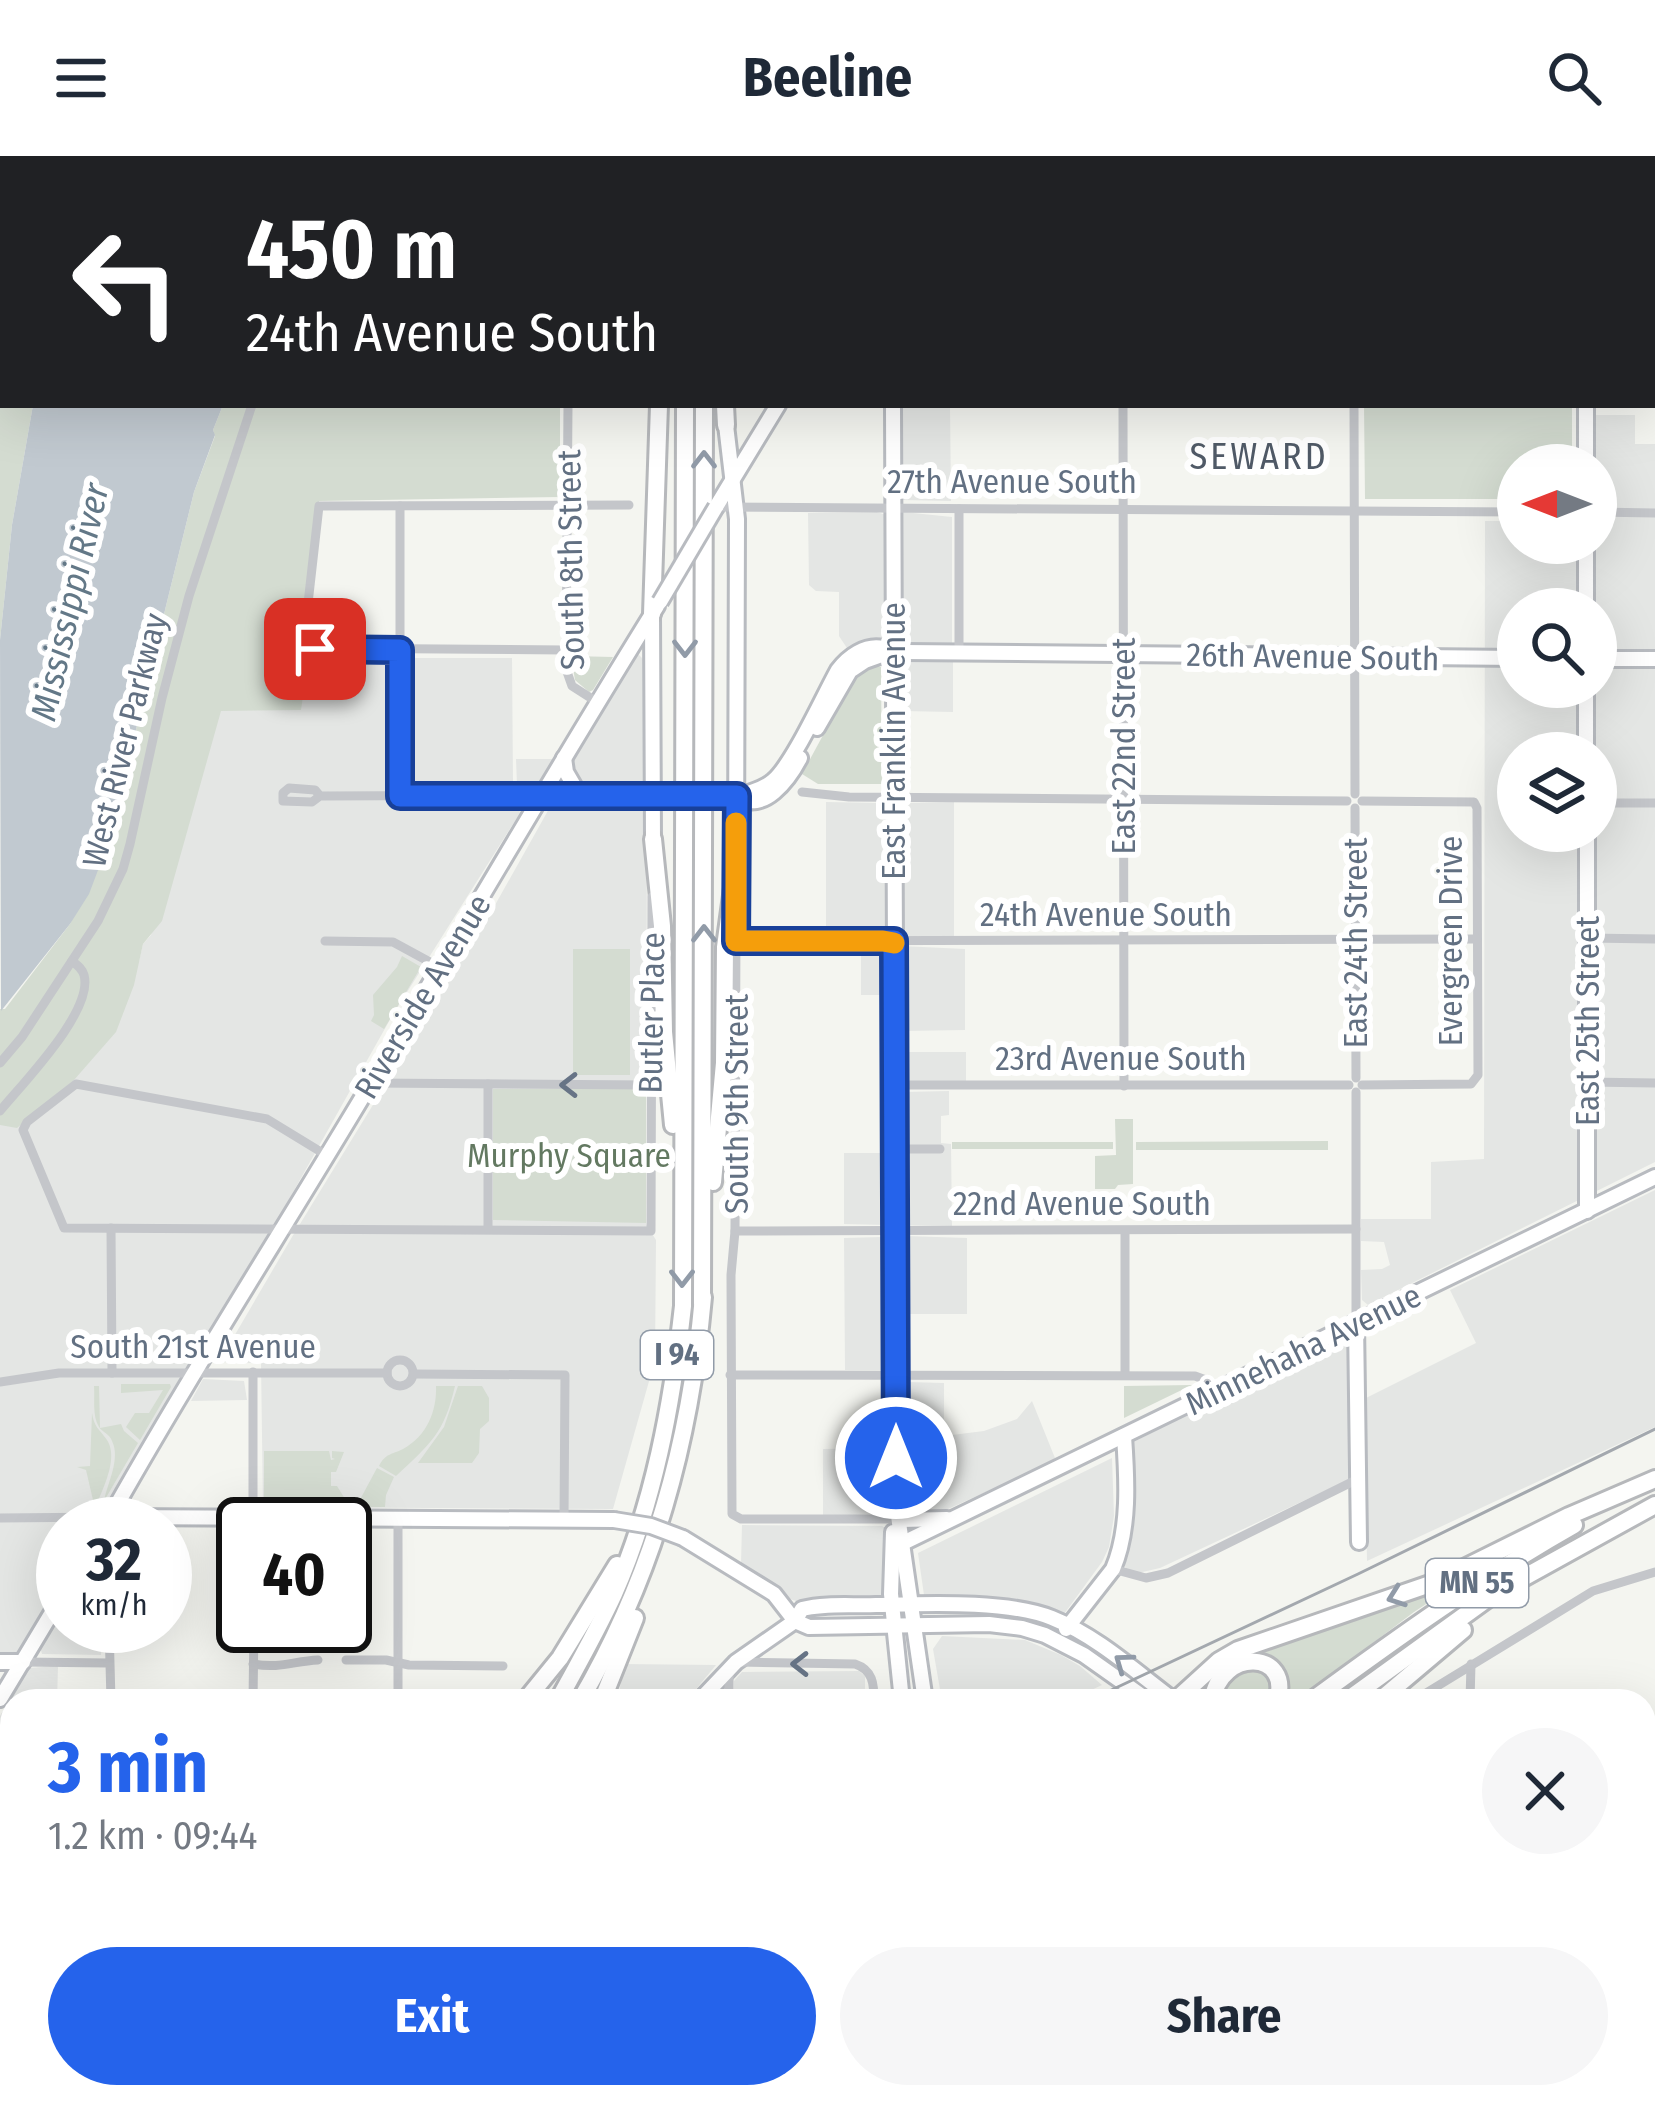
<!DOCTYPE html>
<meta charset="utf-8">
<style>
:root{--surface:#fff;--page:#f6f6f7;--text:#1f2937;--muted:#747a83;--accent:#2563eb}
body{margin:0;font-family:"Fira Sans Condensed",sans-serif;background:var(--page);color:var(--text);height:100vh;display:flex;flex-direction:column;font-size:45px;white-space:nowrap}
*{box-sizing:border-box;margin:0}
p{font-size:39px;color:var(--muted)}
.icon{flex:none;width:66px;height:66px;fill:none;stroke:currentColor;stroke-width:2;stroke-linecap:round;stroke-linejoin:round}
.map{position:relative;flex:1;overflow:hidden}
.details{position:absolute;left:0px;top:1533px;width:1656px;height:420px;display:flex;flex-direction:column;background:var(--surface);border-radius:36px 36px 0 0;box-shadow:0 12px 48px #0002}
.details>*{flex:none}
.banner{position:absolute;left:0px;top:0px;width:1656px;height:252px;box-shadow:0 12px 48px #0002;background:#202124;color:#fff;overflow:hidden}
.needle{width:78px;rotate:270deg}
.controls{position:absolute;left:1497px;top:288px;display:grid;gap:24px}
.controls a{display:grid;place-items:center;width:120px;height:120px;border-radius:50%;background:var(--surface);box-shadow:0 12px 48px #0002;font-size:60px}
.speed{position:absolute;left:36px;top:1341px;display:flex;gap:24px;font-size:60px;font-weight:700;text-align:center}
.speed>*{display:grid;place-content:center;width:156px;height:156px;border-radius:50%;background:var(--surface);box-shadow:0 12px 48px #0002;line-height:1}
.speed small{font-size:30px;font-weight:400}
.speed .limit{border:6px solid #111;border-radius:18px;background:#fff;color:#111}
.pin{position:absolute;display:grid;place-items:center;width:102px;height:102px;color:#fff;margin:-51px;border-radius:24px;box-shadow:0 6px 18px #0006}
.me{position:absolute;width:132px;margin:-66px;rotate:0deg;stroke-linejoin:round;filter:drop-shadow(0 0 9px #0008)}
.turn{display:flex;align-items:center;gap:42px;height:252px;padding:0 48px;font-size:54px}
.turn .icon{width:156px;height:156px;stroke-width:2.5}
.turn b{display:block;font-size:84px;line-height:102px}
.round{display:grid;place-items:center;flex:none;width:126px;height:126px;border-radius:63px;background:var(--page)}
.summary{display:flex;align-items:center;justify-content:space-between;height:204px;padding:0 48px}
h1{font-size:72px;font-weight:700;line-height:90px;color:var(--accent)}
.primary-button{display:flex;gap:24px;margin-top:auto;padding:24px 48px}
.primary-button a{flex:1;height:138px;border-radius:72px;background:var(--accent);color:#fff;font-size:48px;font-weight:700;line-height:138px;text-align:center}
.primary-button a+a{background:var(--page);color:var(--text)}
header{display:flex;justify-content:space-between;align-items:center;height:156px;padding:0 48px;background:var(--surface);font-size:54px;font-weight:700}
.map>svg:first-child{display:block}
</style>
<header><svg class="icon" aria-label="menu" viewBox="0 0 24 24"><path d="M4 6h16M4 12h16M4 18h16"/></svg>Beeline<svg class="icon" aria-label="search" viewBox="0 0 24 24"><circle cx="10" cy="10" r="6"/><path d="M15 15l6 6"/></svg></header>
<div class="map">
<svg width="1655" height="1953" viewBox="0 0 1655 1953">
<rect width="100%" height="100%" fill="#f4f5f0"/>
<g fill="#e4e6e4" fill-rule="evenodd">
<path d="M902,249H950L951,345L903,344L898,337L902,331Z"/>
<path d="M1593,259H1635V288H1655V1006L1368,1149L1362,1144L1361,1114L1382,1113L1390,1109L1384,1086L1361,1085V1063H1431V1006L1484,1003L1485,365H1518V387H1596ZM1518,453H1596V531H1518ZM1518,597H1596V675H1518Z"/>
<path d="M877,356L886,359L884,480L879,486L849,495L839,480V436L816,435L809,429L808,357Z"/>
<path d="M903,356L952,361V488H907L901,483V372L899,367Z"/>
<path d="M633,499H639L644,504V625L640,629L579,630L569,614L570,603Z"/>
<path d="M312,502H512L513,627L520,657L392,860L260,1095L98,1368H63V1426L20,1498L0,1499V966L139,805L143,788L151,779L221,545L305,509L311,508Z"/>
<path d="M906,502L953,503V556L902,555V507Z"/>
<path d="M516,603H553L539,628L534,631L517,629Z"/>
<path d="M826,646L880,647L885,652L886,779L826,780Z"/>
<path d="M954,646V780L902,781L901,650L906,647Z"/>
<path d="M647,648L646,1068L656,1084L655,1204L613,1353L263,1351L261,1207L219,1206L292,1081L490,758L550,651Z"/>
<path d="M878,790L887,793L885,839H861V792Z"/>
<path d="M901,790L965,793V874L902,875V807L899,797Z"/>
<path d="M902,896H966V925L904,926L900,922Z"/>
<path d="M949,935V959L941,960V987L951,988L952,1070L903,1069L900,1062L903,1051L901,939L904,936Z"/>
<path d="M844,997H885V1050L888,1064L885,1069L844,1068Z"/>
<path d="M1655,1034V1271L1367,1405L1364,1243L1476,1187L1450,1134Z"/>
<path d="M906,1080L967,1082V1158H902L903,1097L900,1089L901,1083Z"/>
<path d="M881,1081L886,1083L888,1091L886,1209L883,1214H845L844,1082Z"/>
<path d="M1337,1186L1347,1189L1350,1302L1352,1316L1348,1324L1160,1412L1138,1417L1126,1413L1123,1404L1131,1381L1132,1305L1129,1291L1132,1287L1226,1237L1239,1234Z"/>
<path d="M203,1223L244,1225L247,1244L191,1245Z"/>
<path d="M907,1226L944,1227V1280L984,1275L1017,1263L1032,1245L1055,1302L1046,1309L939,1357L906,1359L903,1352L904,1240L901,1233L902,1227Z"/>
<path d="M885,1292L884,1358L823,1360V1293Z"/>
<path d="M1112,1302L1114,1360L1109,1391L1102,1406L1064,1458L1010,1442L924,1439L918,1397Z"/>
<path d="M742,1369L882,1370L886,1372L884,1438L880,1441L822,1440L796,1445L790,1443L782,1434L741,1408Z"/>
<path d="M63,1452V1470H102L101,1499L42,1498L40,1491Z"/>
<path d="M942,1480L1025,1484L1061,1499L1080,1510L1102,1529L1068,1545H942L933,1493Z"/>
<path d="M625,1508L716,1509L686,1545H617Z"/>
<path d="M58,1510L57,1545H12V1643H0V1560L28,1512Z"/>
<path d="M859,1515L865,1520V1545H734V1525L742,1516Z"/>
<path d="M106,1941H261L252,1953H99Z"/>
<path d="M297,1941H369L362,1953H274Z"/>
<path d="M475,1941H632L619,1948L618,1953H500Z"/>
</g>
<g fill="#d4dcd1">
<path d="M0,0H126L124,3H3V249H33L12,369L0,484Z"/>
<path d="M327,0H609L607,3H325Z"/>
<path d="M223,249H560V341L319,345L308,505L301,554L221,555L162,765L143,788L134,829L116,876L74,924L17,972L0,969V853H5L70,768L112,677L127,629L137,568L194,336L215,280L213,274Z"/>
<path d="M1364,249H1572V309H1518V343H1365Z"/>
<path d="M571,500L613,501L593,534L589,536L575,524Z"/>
<path d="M875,509L881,511L882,628H818L802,618L854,522Z"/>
<rect x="573" y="793" width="57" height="126"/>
<path d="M402,800L421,811L384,873L371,865L374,859L373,839L397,811Z"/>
<path d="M493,933H646V1067L493,1064Z"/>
<path d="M1115,963H1133V1028L1118,1029L1115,1033H1095V1000L1116,999Z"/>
<path d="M1328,985V994H1136V986Z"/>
<rect x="952" y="986" width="161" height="7"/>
<path d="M121,1228H170L171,1231L140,1284L126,1271L135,1257H149L163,1234L121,1237Z"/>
<path d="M1192,1229L1124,1262V1230Z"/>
<path d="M94,1230H99L100,1272L121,1268L124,1275L138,1287L104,1345C107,1328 121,1303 112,1285C109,1277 103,1277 99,1271C92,1260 95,1242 94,1230Z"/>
<path d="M436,1230H455C444,1278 430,1288 396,1320L379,1310C386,1297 391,1299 403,1293C427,1280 437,1255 436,1230Z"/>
<path d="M458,1230H482L489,1242V1265L480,1273L479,1297L472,1307H418L444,1271Z"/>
<path d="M92,1257C94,1271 99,1273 107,1284C118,1301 105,1328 98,1345L93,1344L86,1314L77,1311L90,1310Z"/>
<path d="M264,1295H329L331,1304L335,1303L332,1302V1295L344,1296L336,1316H331V1330H337L350,1351L264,1350Z"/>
<path d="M377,1312L394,1321L386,1339L385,1351H356Z"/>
<path d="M1475,1416L1414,1456L1296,1545H1284L1286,1535L1246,1499Z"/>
<path d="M1253,1510L1272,1522L1271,1545H1218L1227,1522Z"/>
<rect x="1644" y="1673" width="11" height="93"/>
</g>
<g fill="#c1c9d0">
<path d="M126,0H327L325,3H124Z"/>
<path d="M33,249H223L213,274L215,279L194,336L137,568L127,629L112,677L89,738L70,768L1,855L0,484L12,369Z"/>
</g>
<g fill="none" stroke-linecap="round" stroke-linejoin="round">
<defs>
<g id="secondary">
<path d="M892,0V3"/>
<path d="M1584,0V3"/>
<path d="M893,249L897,1353L925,1545"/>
<path d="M1586,249V309"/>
<path d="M726,269L737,363L736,710"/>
<path d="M716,351L778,249"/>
<path d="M1586,453V387"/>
<path d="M652,458L653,683"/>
<path d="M1596,503H1655"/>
<path d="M1586,531V597"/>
<path d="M817,572L850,515L865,505L893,495"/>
<path d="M564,602L566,616L580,640"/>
<path d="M541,639L656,640"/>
<path d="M726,640C741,640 761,635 773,625C793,608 823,541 838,514C848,501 865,488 883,492C890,493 897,496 904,496L1518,502"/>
<path d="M737,640C763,659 789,623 800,602"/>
<path d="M1587,1055V675"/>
<path d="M1356,1166L1359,1386"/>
<path d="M110,1361L614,1364"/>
<path d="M899,1364L947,1363"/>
<path d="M106,1368C190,1218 284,1073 372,925C467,766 560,606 657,450"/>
<path d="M893,1376L891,1438L902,1545"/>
<path d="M683,1382L774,1438L795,1465"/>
<path d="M901,1388L1655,1021"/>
<path d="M795,1465L809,1471L989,1468L1022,1472L1045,1479L1084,1499L1149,1545"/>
<path d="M1066,1473L1113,1413C1130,1373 1127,1323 1124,1280"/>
<path d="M0,1506H23"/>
<path d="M0,1543L63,1438"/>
<path d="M699,1545L736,1506L795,1465L802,1453C826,1447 852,1450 876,1449C925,1448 1008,1444 1052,1462C1097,1480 1136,1516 1175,1545"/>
<path d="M0,1652H12"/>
<path d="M1644,1660H1655"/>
<path d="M887,1953L889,1941"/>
<path d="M906,1953L909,1941"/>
<path d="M1359,1953V1941"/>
</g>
<g id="highway">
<path d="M631,0L633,3"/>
<path d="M653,0L654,3"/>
<path d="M670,0L672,3"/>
<path d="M725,249L726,269"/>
<path d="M652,458L659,249"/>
<path d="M653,683L662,770L664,876L673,969"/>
<path d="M713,1026L724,907L725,791L736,710"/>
<path d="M702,1147L704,249"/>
<path d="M525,1545L560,1502L617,1409"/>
<path d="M558,1545C577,1510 597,1475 614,1438C654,1347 672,1249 683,1150L685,249"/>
<path d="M580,1545C654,1418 690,1287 703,1141"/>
<path d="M602,1545L635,1462"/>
<path d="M1175,1545L1219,1505L1238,1494L1436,1426L1569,1360L1655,1323"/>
<path d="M1212,1545C1221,1490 1293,1495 1277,1545"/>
<path d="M1311,1545C1397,1482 1482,1421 1574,1369"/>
<path d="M1346,1545L1494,1438L1655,1349"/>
<path d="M1379,1545L1463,1474"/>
<path d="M429,1941L430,1953"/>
<path d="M449,1941L450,1953"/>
<path d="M383,1953L387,1941"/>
<path d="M491,1953L492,1941"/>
<path d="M643,1953L657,1941"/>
<path d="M727,1953L749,1941"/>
<path d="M765,1953L786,1941"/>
</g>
</defs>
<use href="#secondary" stroke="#b8bbc0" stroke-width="20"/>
<use href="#highway" stroke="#b6b8bb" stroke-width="22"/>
<g stroke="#c4c6ca" stroke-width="9">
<path d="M1122,0V3"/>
<path d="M1353,0V3"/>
<path d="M348,3L350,0"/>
<path d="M615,3L617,0"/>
<path d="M733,3V0"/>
<path d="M1653,68H1655"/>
<path d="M1653,213H1655"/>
<path d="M568,249L566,513L572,530L597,546"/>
<path d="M1123,249L1124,930"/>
<path d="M1354,249L1355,638"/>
<path d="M716,351L1518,356"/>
<path d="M1596,356L1655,357"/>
<path d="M566,494L306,492L304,483L319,350L629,349"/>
<path d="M959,497V353"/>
<path d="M802,636L849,641L1347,645"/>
<path d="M320,640L312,646L283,645V637L289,632L315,634L320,640L541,639"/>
<path d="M400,640V350"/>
<path d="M1362,645L1474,646L1477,652L1478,919L1471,928L1362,929"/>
<path d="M1596,647H1655"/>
<path d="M1355,652L1356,922"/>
<path d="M736,763L735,1075L731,1119L732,1358L741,1363H893"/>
<path d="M1588,782L1655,783"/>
<path d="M325,785L393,786L439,811"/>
<path d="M736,785L1477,783"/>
<path d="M0,907L22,881L98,765L123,713L130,688L162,542L189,440L252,249"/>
<path d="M1587,926L1655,927"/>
<path d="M371,927L649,929"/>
<path d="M894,929H1349"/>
<path d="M1356,936V1166"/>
<path d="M0,955C22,928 94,855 84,819C82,812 77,809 72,805"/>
<path d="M894,993H940"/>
<path d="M326,999L267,963L76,928L27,966L23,974L64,1072L651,1075L652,741"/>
<path d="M111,1072L112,1217"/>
<path d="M488,1073V928"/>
<path d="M735,1075L1356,1073"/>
<path d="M1125,1075V1219"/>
<circle cx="400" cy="1217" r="13"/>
<path d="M253,1216V1363"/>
<path d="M414,1218L565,1219L564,1363"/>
<path d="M730,1219L1195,1220L1206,1224L1212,1236"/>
<path d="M0,1226L59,1217H387"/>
<path d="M0,1362L110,1361"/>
<path d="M1113,1413L1146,1422L1168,1417L1358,1323"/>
<path d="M109,1470L111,1545"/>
<path d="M346,1504H386L409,1509L503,1510"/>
<path d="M23,1506L108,1507"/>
<path d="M739,1506L855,1508C873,1514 874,1528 874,1545"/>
<path d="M253,1508C280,1513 294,1505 318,1504"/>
<path d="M729,1514V1545"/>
<path d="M253,1545L254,1470"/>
<path d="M398,1545V1362"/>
<path d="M1413,1545L1593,1435L1655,1416"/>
<path d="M1470,1545L1471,1508"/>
<path d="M1644,1775H1655"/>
<path d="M1644,1891H1655"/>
<path d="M1591,1941V1953"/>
<path d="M0,1953H1"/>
<path d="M92,1953L100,1941"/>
<path d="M1128,1953V1941"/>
</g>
<use href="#secondary" stroke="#fff" stroke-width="14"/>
<use href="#highway" stroke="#fff" stroke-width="16"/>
<g stroke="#a3a8ae" stroke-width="3">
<path d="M1088,1545L1358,1418L1655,1273"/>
<path d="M246,1953L270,1941"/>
</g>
<defs>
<g id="secondary-bridge">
<path d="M660,446L716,351"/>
<path d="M661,640H726"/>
<path d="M614,1364L651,1370L683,1382"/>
</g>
</defs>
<use href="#secondary-bridge" stroke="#b8bbc0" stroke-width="20" stroke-linecap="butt"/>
<use href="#secondary-bridge" stroke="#fff" stroke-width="14"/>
</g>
<defs><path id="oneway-chevron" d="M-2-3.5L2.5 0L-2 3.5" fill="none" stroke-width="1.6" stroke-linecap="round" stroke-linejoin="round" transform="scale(3)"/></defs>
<g stroke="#919ba8">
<use href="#oneway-chevron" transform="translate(704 304) rotate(-90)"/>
<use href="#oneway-chevron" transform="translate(685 492) rotate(90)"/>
<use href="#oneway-chevron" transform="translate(704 778) rotate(-90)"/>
<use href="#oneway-chevron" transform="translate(682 1122) rotate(90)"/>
<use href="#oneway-chevron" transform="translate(1396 1441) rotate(160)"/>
<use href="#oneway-chevron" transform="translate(1123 1506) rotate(-144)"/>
</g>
<g stroke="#677486">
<use href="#oneway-chevron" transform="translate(569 929) rotate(180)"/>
<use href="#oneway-chevron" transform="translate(800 1508) rotate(-180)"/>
</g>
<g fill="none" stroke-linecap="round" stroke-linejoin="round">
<defs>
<path id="route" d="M315,493L400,494V640H737L736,785H894L896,1302"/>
</defs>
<use href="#route" stroke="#184099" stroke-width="30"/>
<use href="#route" stroke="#2563eb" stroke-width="21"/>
<path stroke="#f59e0b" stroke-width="21" d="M736,667V785H883L894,787"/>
</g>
<g text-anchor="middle" stroke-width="12" stroke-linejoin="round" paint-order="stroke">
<g fill="#fff" stroke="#919ba8" stroke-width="3">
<rect x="641" y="1175" width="72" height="48" rx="9"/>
<rect x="1426" y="1403" width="102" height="48" rx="9"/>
</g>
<g font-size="30" font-weight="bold" fill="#627082">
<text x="677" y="1209">I 94</text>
<text x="1477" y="1437">MN 55</text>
</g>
<g font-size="33" fill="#627082" stroke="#fff">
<text x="1012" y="337">27th Avenue South</text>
<text transform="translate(570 404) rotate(-91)" y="12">South 8th Street</text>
<text transform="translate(1313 500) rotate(1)" y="12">26th Avenue South</text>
<text transform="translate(124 584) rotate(-76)" y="12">West River Parkway</text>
<text transform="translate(893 585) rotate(-90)" y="12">East Franklin Avenue</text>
<text transform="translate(1123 590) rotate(-90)" y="12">East 22nd Street</text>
<text x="1106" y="770">24th Avenue South</text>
<text transform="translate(1450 785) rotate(-90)" y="12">Evergreen Drive</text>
<text transform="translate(1355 787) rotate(-90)" y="12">East 24th Street</text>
<text transform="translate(422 840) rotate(-59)" y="12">Riverside Avenue</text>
<text transform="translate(651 857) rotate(-89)" y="12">Butler Place</text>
<text transform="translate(1587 865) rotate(-90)" y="12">East 25th Street</text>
<text x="1121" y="914">23rd Avenue South</text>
<text transform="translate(736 948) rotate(-90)" y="12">South 9th Street</text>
<text x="1082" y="1059">22nd Avenue South</text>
<text x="193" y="1202">South 21st Avenue</text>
<text transform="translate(1303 1193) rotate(-26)" y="12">Minnehaha Avenue</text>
</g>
<g font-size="33" fill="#637961" stroke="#fff">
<text x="569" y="1011">Murphy Square</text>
</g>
<g font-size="36" letter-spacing="3" fill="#505a67" stroke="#fff">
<text x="1259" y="313">SEWARD</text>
</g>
<g font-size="36" font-style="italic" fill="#637887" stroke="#fff">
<text transform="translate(69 446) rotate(-77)" y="13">Mississippi River</text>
</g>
</g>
</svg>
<div class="controls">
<a><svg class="needle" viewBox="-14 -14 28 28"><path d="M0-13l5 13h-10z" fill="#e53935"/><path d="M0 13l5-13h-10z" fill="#747a83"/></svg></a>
<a><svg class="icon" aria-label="search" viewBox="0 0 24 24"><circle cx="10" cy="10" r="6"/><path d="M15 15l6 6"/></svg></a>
<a><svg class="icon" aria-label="layers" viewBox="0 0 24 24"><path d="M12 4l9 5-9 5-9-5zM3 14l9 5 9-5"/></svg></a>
</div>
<div class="speed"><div>32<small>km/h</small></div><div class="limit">40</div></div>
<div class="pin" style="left:315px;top:493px;background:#d93025"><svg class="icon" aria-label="arrive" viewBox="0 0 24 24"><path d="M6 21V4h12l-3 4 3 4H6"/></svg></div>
<svg class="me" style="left:896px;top:1302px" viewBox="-20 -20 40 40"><circle r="17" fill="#2563eb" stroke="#fff" stroke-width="3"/><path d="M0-11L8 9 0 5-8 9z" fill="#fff"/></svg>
<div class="banner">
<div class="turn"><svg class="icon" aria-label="left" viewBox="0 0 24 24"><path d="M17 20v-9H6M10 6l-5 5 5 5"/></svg><div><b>450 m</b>24th Avenue South</div></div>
</div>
<section class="details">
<div class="summary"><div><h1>3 min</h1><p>1.2 km · 09:44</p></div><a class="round"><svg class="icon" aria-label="close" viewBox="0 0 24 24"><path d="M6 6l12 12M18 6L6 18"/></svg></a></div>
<div class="primary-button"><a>Exit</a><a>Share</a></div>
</section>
</div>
